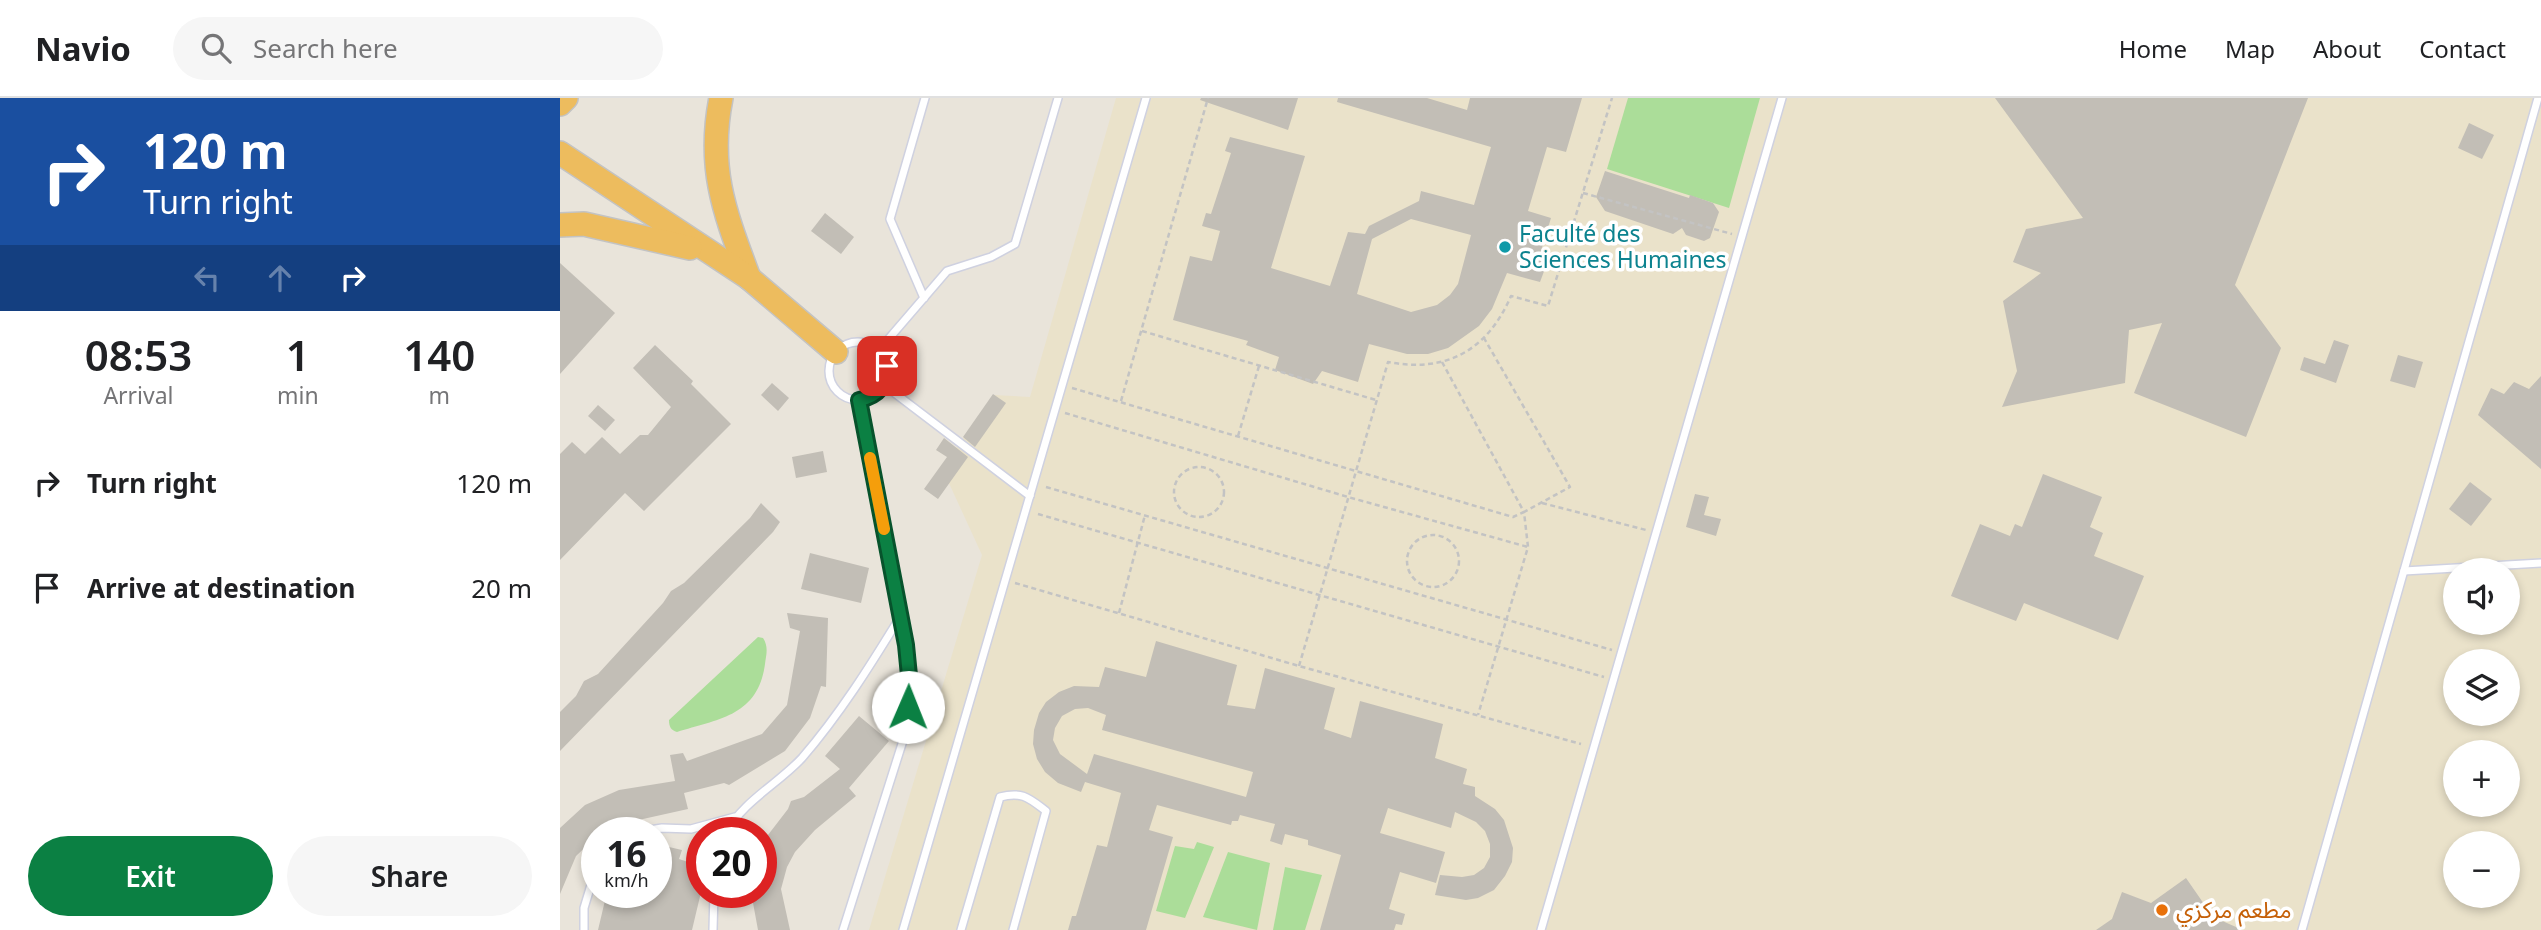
<!DOCTYPE html>
<meta charset="utf-8">
<style>
:root{--surface:#fff;--page:#f6f6f6;--text:#202124;--muted:#757577;--line:#e0e0e0;--accent:#0b8043}
body{margin:0;font-family:"Noto Sans","Noto Sans Arabic",sans-serif;background:var(--page);color:var(--text);height:100vh;display:flex;flex-direction:column;font-size:26px;white-space:nowrap}
*{box-sizing:border-box;margin:0}
p{font-size:23px;color:var(--muted)}
.icon{flex:none;width:38px;height:38px;fill:none;stroke:currentColor;stroke-width:2;stroke-linecap:round;stroke-linejoin:round}
.map{position:relative;flex:1;overflow:hidden}
.details{display:flex;flex-direction:column;background:var(--surface);width:560px}
.details>*{flex:none}
.guide{background:#1a4fa0;color:#fff;overflow:hidden}
.tools{position:absolute;left:1883px;top:460px;display:grid;gap:14px}
.tools a{display:grid;place-items:center;width:77px;height:77px;border-radius:50%;background:var(--surface);box-shadow:0 4px 10px #0003;font-size:35px}
.speed{position:absolute;left:21px;top:719px;display:flex;gap:14px;font-size:35px;font-weight:700;text-align:center}
.speed>*{display:grid;place-content:center;width:91px;height:91px;border-radius:50%;background:var(--surface);box-shadow:0 4px 10px #0003;line-height:1}
.speed small{font-size:18px;font-weight:400}
.speed .limit{border:10px solid #d22;background:#fff;color:#111}
.pin{position:absolute;display:grid;place-items:center;width:60px;height:60px;color:#fff;margin:-30px;border-radius:14px;box-shadow:0 4px 10px #0006}
.me{position:absolute;width:77px;margin:-38px;rotate:1deg;stroke-linejoin:round;filter:drop-shadow(0 0 5px #0008)}
.turn{display:flex;align-items:center;gap:24px;height:147px;padding:0 28px;font-size:32px}
.turn .icon{width:91px;height:91px;stroke-width:2.5}
.turn b{display:block;font-size:49px;line-height:60px}
.lanes{display:flex;align-items:center;height:66px;padding:0 28px;background:#0003;justify-content:center;gap:35px;direction:ltr}
.lanes .off{opacity:.35}
.eta{display:flex;justify-content:space-evenly;align-items:center;height:119px;text-align:center}
.eta b{font-size:42px;font-weight:600;line-height:49px}
.action{display:flex;gap:14px;margin-top:auto;padding:14px 28px}
.action a{flex:1;height:80px;border-radius:42px;background:var(--accent);color:#fff;font-size:28px;font-weight:600;line-height:80px;text-align:center}
.action a+a{background:var(--page);color:var(--text)}
ul{padding:0;list-style:none}
li{display:flex;align-items:center;gap:21px;height:105px;padding:0 28px}
li div{flex:1}
li b{display:block;font-size:26px}
li em{font-style:normal}
header{display:flex;align-items:center;gap:42px;box-sizing:border-box;height:98px;padding:0 35px;background:var(--surface);border-bottom:2px solid var(--line)}
header strong{font-size:33px}
nav{display:flex;gap:38px;margin-inline-start:auto;font-size:24px}
.search{width:490px;height:63px;background:var(--page);display:flex;align-items:center;gap:18px;box-sizing:border-box;padding:0 24px;border-radius:38px;color:var(--muted);font-size:26px}
main{display:flex;flex:1;min-height:0}
.map>svg:first-child{display:block}
</style>
<header>
<strong>Navio</strong>
<div class="search"><svg class="icon" aria-label="search" viewBox="0 0 24 24"><circle cx="10" cy="10" r="6"/><path d="M15 15l6 6"/></svg>Search here</div>
<nav><a>Home</a><a>Map</a><a>About</a><a>Contact</a></nav>
</header>
<main>
<section class="details">
<div class="guide">
<div class="turn"><svg class="icon" aria-label="right" viewBox="0 0 24 24"><path d="M7 20v-9h11M14 6l5 5-5 5"/></svg><div><b>120 m</b>Turn right</div></div>
<div class="lanes"><svg class="icon off" aria-label="left" viewBox="0 0 24 24"><path d="M17 20v-9H6M10 6l-5 5 5 5"/></svg><svg class="icon off" aria-label="ahead" viewBox="0 0 24 24"><path d="M12 20V5M6 11l6-6 6 6"/></svg><svg class="icon" aria-label="right" viewBox="0 0 24 24"><path d="M7 20v-9h11M14 6l5 5-5 5"/></svg></div>
</div>
<div class="eta">
<div><b>08:53</b><p>Arrival</p></div>
<div><b>1</b><p>min</p></div>
<div><b>140</b><p>m</p></div>
</div>
<ul>
<li><svg class="icon" aria-label="right" viewBox="0 0 24 24"><path d="M7 20v-9h11M14 6l5 5-5 5"/></svg><div><b>Turn right</b></div><em>120 m</em></li>
<li><svg class="icon" aria-label="arrive" viewBox="0 0 24 24"><path d="M6 21V4h12l-3 4 3 4H6"/></svg><div><b>Arrive at destination</b></div><em>20 m</em></li>
</ul>
<div class="action"><a>Exit</a><a>Share</a></div>
</section>
<div class="map">
<svg width="1981" height="832" viewBox="0 0 1981 832">
<rect width="100%" height="100%" fill="#e9e4da"/>
<path fill="#eae2ca" fill-rule="evenodd" d="M556,0H1981V832H309L422,457L382,370L434,297L470,299ZM1895,472H1948V525H1895ZM1895,564H1948V616H1895ZM1895,654H1948V707H1895ZM1895,746H1948V798H1895Z"/>
<g fill="#abdd99">
<path d="M1068,0H1200L1169,110L1047,71Z"/>
<path d="M198,539L203,540C209,549 206,557 205,566C198,618 159,621 117,634C111,632 109,629 109,622Z"/>
<path d="M637,744L654,749L625,820L596,813L615,748L634,751Z"/>
<path d="M668,754L710,765L697,832L643,819Z"/>
<path d="M725,769L762,777L745,832H713Z"/>
</g>
<g fill="#c2beb6" fill-rule="evenodd">
<path d="M641,0H738L728,32L640,2Z"/>
<path d="M778,0H867L907,12L910,0H1022L1006,54L987,49L968,113L991,120L980,156L989,160L980,184L947,175L932,211L919,228L888,250L868,256H847L809,246L798,284L762,273L753,286L715,272L719,259L686,247L688,243L613,222L630,158L652,163L660,133L642,128L646,115L651,116L671,55L665,53L670,39L745,58L711,170L770,188L788,134L805,136L809,128L859,103L861,93L914,107L931,49L777,4ZM851,121L911,137L898,186L890,197L877,207L851,214L797,196L812,141Z"/>
<path d="M1435,0H1748L1675,187L1721,250L1686,339L1574,295L1602,225L1569,232L1565,285L1442,309L1457,273L1443,203L1481,175L1453,164L1466,131L1523,120Z"/>
<path d="M1909,25L1934,37L1922,61L1898,50Z"/>
<path d="M1045,73L1129,100L1130,97L1153,105L1159,114L1150,140L1144,143L1126,137L1122,130L1113,136L1045,113L1036,99Z"/>
<path d="M265,115L294,139L281,156L251,133Z"/>
<path d="M0,165L55,215L0,276Z"/>
<path d="M1774,242L1789,247L1776,285L1740,272L1744,259L1765,266Z"/>
<path d="M95,247L133,283L131,286L171,326L84,413L65,395L0,462V356L12,344L25,356L42,339L60,356L80,337H88L111,309L73,270Z"/>
<path d="M1838,257L1863,264L1855,290L1830,283Z"/>
<path d="M1981,278V371L1918,317L1931,290L1944,296L1954,284L1969,291Z"/>
<path d="M212,285L229,300L218,313L201,297Z"/>
<path d="M433,296L446,305L415,349L403,339Z"/>
<path d="M38,307L55,322L45,333L28,318Z"/>
<path d="M384,340L408,359L378,401L364,391L387,359L376,352Z"/>
<path d="M263,353L267,374L236,380L232,359Z"/>
<path d="M1483,376L1542,399L1530,429L1543,435L1534,458L1584,478L1558,542L1464,505L1456,523L1391,498L1420,426L1450,438L1455,426L1462,429Z"/>
<path d="M1910,384L1932,401L1911,428L1889,411Z"/>
<path d="M1135,396L1149,399L1144,417L1161,421L1156,438L1126,429Z"/>
<path d="M201,405L220,424L213,434L0,653V614L16,598L24,583L38,576L103,505L111,493L124,485L190,420Z"/>
<path d="M250,455L309,470L301,505L241,491Z"/>
<path d="M227,515L268,520L266,589L261,588L250,620L225,653L169,687L164,685L124,695L128,711L38,731L43,732L37,735V738L16,758L0,796V730L25,707L59,692L115,683L110,657L123,655L127,663L202,636L227,607L240,533L230,530Z"/>
<path d="M596,543L677,567L667,607L695,611L705,570L775,590L764,631L791,640L800,603L883,626L875,660L907,671L903,686L915,689V698L935,711L944,722L953,750L952,764L945,778L934,792L918,800L906,802L875,797L880,777L902,779L914,777L924,770L930,759V746L925,733L916,724L895,714L891,730L828,710L820,735L885,754L876,785L840,774L829,811L845,816L842,827L836,826L834,832H760L781,757L748,747V742L725,736L722,747L710,743L715,726L680,717L678,723H672L671,727L597,707L589,732L613,739L586,832H508L512,818H516L537,747L547,749L561,695L525,684L521,694L498,685L485,674L477,661L473,646L474,632L479,615L486,604L499,594L514,588L539,589L545,569L586,579ZM528,610L546,617L542,632L693,674L686,699L534,656L527,676L500,656L493,642L495,630L502,618L515,611Z"/>
<path d="M299,618L329,643L289,690L296,698L255,732L235,754L227,769L221,791L230,832H198L191,794H201V746L228,711L231,703L244,699L280,671L265,658Z"/>
<path d="M96,746L122,752L119,761L131,765L130,775L142,778V790L132,832H38L47,794H96Z"/>
<path d="M1626,780L1653,819L1683,832H1536L1552,821L1562,794L1591,805Z"/>
</g>
<g fill="none" stroke-linecap="round" stroke-linejoin="round">
<defs>
<g id="service">
<path d="M364,200L330,121L365,0"/>
<circle cx="298" cy="273" r="29"/>
<path d="M319,252L387,173L431,159L455,146L498,0"/>
<path d="M324,287L470,398"/>
<path d="M1844,473L1981,465"/>
<path d="M71,735L102,730L131,731L175,719"/>
<path d="M166,735C183,703 218,686 242,660C280,616 310,568 340,519"/>
<path d="M24,832V810L37,767"/>
<path d="M153,832L154,794"/>
<path d="M283,832L347,630L350,588L346,547L299,302"/>
<path d="M343,832L586,0"/>
<path d="M401,832L440,699C462,693 469,700 486,713L453,832"/>
<path d="M981,832L1222,0"/>
<path d="M1742,832L1978,0"/>
</g>
<g id="trunk">
<path d="M161,0C147,71 165,115 189,180"/>
<path d="M0,6L6,0"/>
<path d="M0,55L189,180L276,254"/>
<path d="M0,127L24,126L130,150"/>
</g>
</defs>
<use href="#service" stroke="#cfd1e0" stroke-width="10"/>
<use href="#trunk" stroke="#c3c3c3" stroke-width="26"/>
<g stroke="#c3c3c3" stroke-width="2.5" stroke-dasharray="5 3.5" stroke-linecap="butt">
<path d="M1023,95L1172,136"/>
<path d="M582,233L816,302"/>
<path d="M882,264L964,414L1010,389L924,240"/>
<path d="M512,290L953,419L964,414L968,449L918,617"/>
<path d="M561,303L648,0"/>
<path d="M505,315L788,399L968,449"/>
<path d="M678,338L699,268"/>
<circle cx="639" cy="394" r="25"/>
<path d="M486,389L1052,552"/>
<path d="M982,405L1086,432"/>
<path d="M478,416L1044,579"/>
<circle cx="873" cy="463" r="26"/>
<path d="M455,485L739,568L1021,646"/>
<path d="M559,515L585,417"/>
<path d="M739,568L828,264C886,275 927,253 951,198L988,208L1052,0"/>
</g>
<use href="#service" stroke="#fff" stroke-width="7"/>
<use href="#trunk" stroke="#edbc5e" stroke-width="23"/>
</g>
<g fill="none" stroke-linecap="round" stroke-linejoin="round">
<defs>
<path id="route" d="M327,268C327,287 318,298 299,302L346,547L350,588L348,609"/>
</defs>
<use href="#route" stroke="#07532c" stroke-width="18"/>
<use href="#route" stroke="#0b8043" stroke-width="12"/>
<path stroke="#f59e0b" stroke-width="12" d="M310,360L324,431"/>
</g>
<circle fill="#0f9aa8" stroke="#fff" stroke-width="2.5" cx="945" cy="149" r="7"/>
<circle fill="#e8710a" stroke="#fff" stroke-width="2.5" cx="1602" cy="812" r="7"/>
<g text-anchor="middle" stroke-width="7" stroke-linejoin="round" paint-order="stroke">
<g font-size="23" fill="#0d838f" stroke="#fff" text-anchor="start">
<text x="959" y="144">Faculté des<tspan x="959" dy="26">Sciences Humaines</tspan></text>
</g>
<g font-size="23" fill="#c56008" stroke="#fff" text-anchor="start">
<text x="1616" y="820">مطعم مركزي</text>
</g>
</g>
</svg>
<div class="tools">
<a><svg class="icon" aria-label="sound" viewBox="0 0 24 24"><path d="M4 9h4l5-4v14l-5-4H4zM17 9q2 3 0 6"/></svg></a>
<a><svg class="icon" aria-label="layers" viewBox="0 0 24 24"><path d="M12 4l9 5-9 5-9-5zM3 14l9 5 9-5"/></svg></a>
<a>+</a>
<a>−</a>
</div>
<div class="speed"><div>16<small>km/h</small></div><div class="limit">20</div></div>
<div class="pin" style="left:327px;top:268px;background:#d93025"><svg class="icon" aria-label="arrive" viewBox="0 0 24 24"><path d="M6 21V4h12l-3 4 3 4H6"/></svg></div>
<svg class="me" style="left:348px;top:609px" viewBox="-20 -20 40 40"><circle r="19" fill="#fff"/><path d="M0-13L10 11 0 6-10 11z" fill="#0b8043"/></svg>
</div>
</main>
